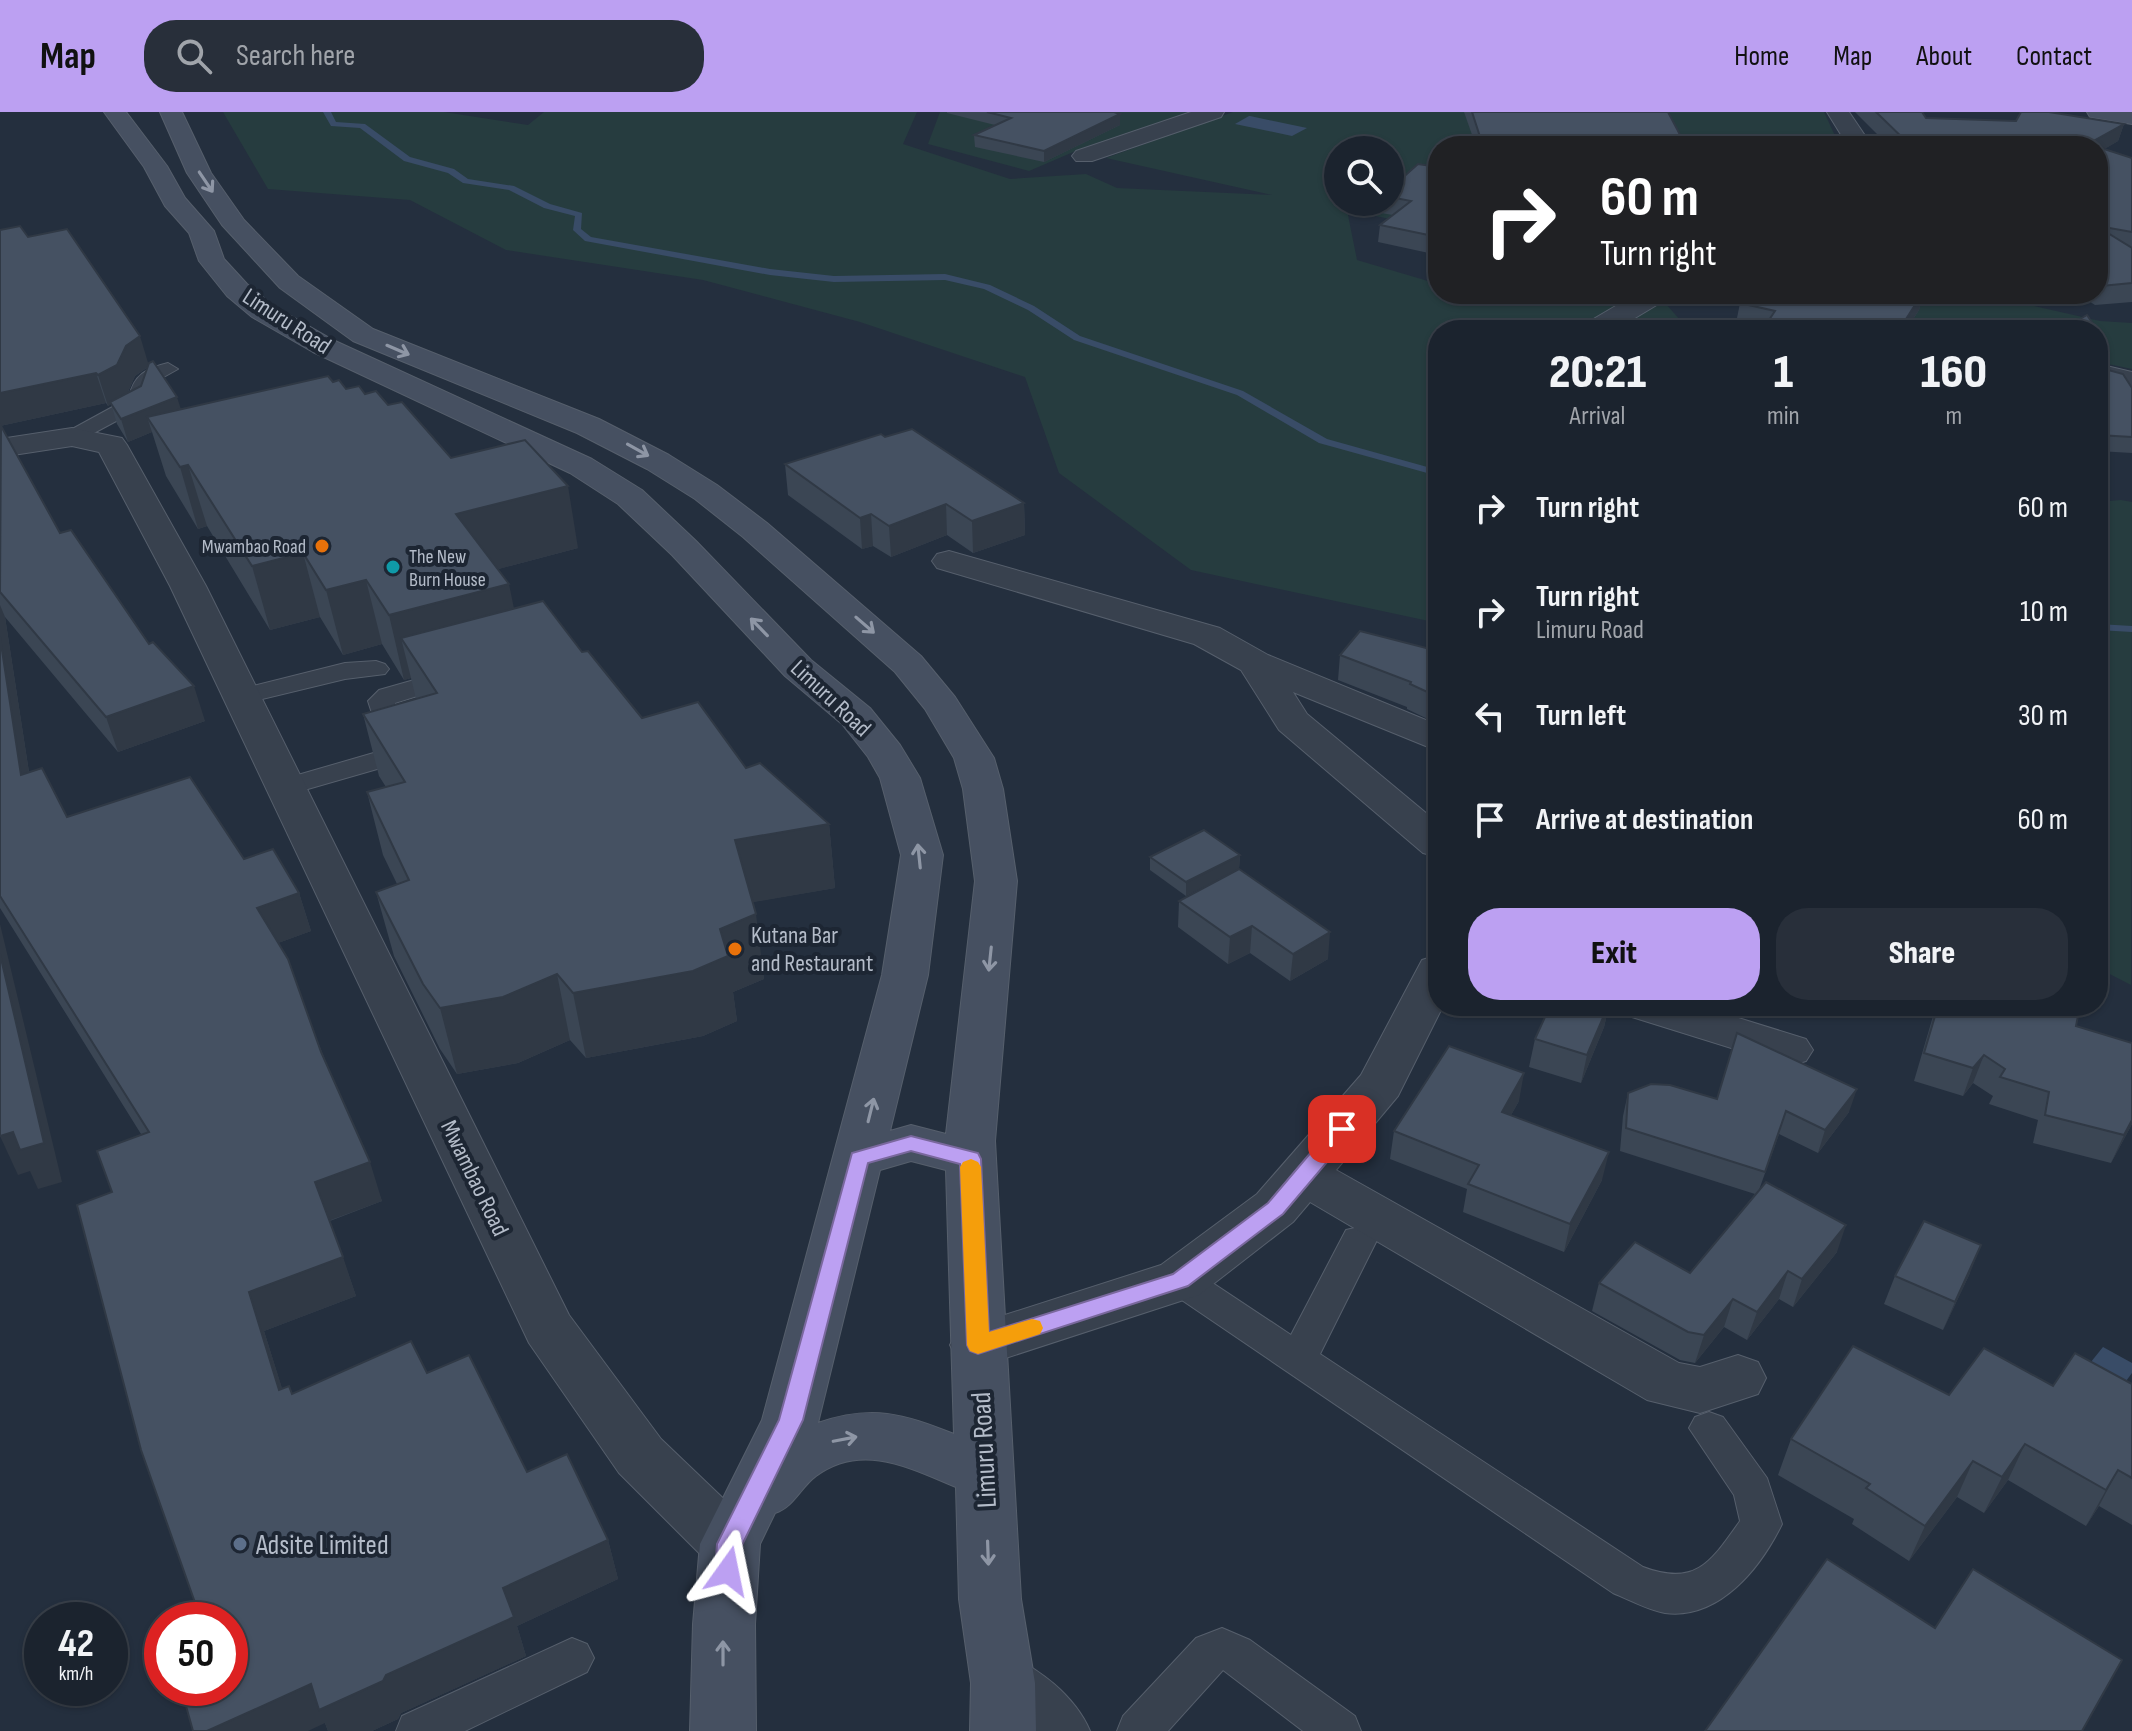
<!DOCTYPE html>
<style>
:root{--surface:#1b232e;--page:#282f3a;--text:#f1f3f6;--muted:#a0a4aa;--line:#39404a;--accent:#bca0f2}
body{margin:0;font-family:"Sofia Sans Condensed",sans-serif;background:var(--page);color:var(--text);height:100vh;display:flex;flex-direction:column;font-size:30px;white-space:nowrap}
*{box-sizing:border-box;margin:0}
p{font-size:26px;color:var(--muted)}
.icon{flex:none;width:44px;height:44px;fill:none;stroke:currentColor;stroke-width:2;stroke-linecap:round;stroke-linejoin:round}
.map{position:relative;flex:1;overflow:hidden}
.details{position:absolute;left:1428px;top:208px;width:680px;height:696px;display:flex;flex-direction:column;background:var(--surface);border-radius:32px;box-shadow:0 2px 6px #0004,0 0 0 2px var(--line)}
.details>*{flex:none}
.hud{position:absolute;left:1428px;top:24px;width:680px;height:168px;border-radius:32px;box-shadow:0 2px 6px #0004,0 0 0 2px var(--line);background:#202124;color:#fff;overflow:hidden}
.buttons{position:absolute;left:1324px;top:24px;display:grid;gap:16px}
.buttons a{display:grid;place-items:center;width:80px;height:80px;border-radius:50%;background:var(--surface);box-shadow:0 2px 6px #0004,0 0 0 2px var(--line);font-size:40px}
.speed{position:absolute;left:24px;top:1490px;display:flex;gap:16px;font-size:40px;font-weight:700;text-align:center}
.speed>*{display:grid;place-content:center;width:104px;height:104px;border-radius:50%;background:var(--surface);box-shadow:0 2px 6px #0004,0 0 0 2px var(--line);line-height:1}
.speed small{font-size:20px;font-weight:400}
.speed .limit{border:12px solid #d22;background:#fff;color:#111}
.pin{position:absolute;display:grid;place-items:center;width:68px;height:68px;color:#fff;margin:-34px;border-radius:16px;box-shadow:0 4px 12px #0006}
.me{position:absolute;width:88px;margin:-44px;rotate:12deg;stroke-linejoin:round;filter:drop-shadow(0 0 6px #0008)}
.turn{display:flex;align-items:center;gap:28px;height:168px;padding:0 40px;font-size:36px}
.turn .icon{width:104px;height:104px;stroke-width:2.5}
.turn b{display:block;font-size:56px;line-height:68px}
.eta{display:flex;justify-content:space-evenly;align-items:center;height:136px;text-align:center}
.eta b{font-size:48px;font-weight:800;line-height:56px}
.action{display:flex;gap:16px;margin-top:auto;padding:16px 40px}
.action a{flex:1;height:92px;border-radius:32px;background:var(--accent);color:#111;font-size:32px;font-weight:800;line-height:92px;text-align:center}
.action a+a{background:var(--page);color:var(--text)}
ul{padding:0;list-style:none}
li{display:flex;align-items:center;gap:24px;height:104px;padding:0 40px}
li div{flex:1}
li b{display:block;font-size:30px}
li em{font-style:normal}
header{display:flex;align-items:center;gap:48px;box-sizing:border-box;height:112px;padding:0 40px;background:var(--accent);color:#111}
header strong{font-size:38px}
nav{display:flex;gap:44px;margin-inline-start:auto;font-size:28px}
.search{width:560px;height:72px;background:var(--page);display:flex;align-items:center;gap:20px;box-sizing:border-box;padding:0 28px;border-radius:32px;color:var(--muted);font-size:30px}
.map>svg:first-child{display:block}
</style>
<header>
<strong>Map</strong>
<div class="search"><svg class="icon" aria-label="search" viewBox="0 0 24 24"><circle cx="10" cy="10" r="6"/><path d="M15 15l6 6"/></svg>Search here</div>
<nav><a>Home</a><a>Map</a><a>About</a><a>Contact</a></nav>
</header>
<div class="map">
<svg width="2132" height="1619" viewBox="0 0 2132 1619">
<rect width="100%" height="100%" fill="#242f3e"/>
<g fill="#263c3f" fill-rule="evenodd">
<path d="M223,0H444L528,13L544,0H917L903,32L1010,67L1086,62L1117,76L1272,83L1106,46L1233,0H1824L1836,26L1846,34H1438V117L1347,98L1357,148L1438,172V182H1657L1689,218H1438V511L1191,458L1059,361L1025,265L860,210L703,168L506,138L410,88L268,77ZM1338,38H1390V90H1338Z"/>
<path d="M940,0H1189L1085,35L1029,59L928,32Z"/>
<path d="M1746,182H1873L1925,191L2034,194L2100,209L2132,211V257L2098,250V218H1942Z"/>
<path d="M2121,388L2132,390L2131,873L2098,856V390Z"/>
</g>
<g fill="#394c67">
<path d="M1249,4H1250L1307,16L1292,24L1235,12Z"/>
<path d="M2103,1235L2132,1251V1261L2105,1297L2070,1276Z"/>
</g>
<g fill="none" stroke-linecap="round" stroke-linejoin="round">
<g fill="#394c67" fill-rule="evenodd">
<path d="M323,0H331L336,10L365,12L410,45L454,57L468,67L514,74L550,92L582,101L581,117L591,125L770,157L834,164L945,162L990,173L1034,194L1080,224L1243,279L1327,327L1438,358V364L1319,331L1237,283L1074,228L1028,198L984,177L945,168L834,170L770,163L585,129L573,118L575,104L544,96L509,78L463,71L448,61L404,49L360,16L331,14Z"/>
<path d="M2098,512L2132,514V520L2098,518Z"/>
</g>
<defs>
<g id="lane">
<path d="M168,251L178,257L153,271L146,293L79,329H65L61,325L65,321L129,286C133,263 147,256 168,251Z"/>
<path d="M376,549L385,552L389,557L385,562L345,567L242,592L233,589L229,584L233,579L345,551Z"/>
<path d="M453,557L462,560L466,565L462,570L395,591L411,638L405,649L287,683L277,681L273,675L277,669L384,638L368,589L379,578Z"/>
<path d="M1359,1115L1372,1118L1377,1128L1320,1242L1643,1455C1696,1475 1711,1450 1740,1409L1734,1383L1689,1316L1695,1305L1709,1300L1723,1305L1767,1366L1782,1412C1761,1455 1720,1508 1665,1501C1648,1498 1630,1488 1613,1481L1167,1178L1162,1168L1167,1158L1180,1154L1193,1158L1291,1223L1346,1118Z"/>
<path d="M1222,1516L1250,1528L1355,1604L1361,1619H1303L1223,1558L1168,1619H1117L1123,1604L1196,1526Z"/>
<path d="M572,1526L587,1532L594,1546L587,1560L465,1619H396L402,1604Z"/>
</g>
<g id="street">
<path d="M1191,0H1224L1221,5L1092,49H1076L1072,44L1076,39Z"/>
<path d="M1827,0H1849L1872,34H1848Z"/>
<path d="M1636,182H1669L1665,188L1615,218H1581L1585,212Z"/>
<path d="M2098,252L2132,260V278L2098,270Z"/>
<path d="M72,316L122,326L127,333L206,474L569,1203L661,1327L751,1413L760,1432L751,1451L730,1458L709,1451L619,1361L529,1231L170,474L99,340L72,334L0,345V327Z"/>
<path d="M949,439L1220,516L1268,543L1438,613V639L1293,580L1307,602L1438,711V745L1423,741L1279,618L1241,558L1194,532L937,456L932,449L937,442Z"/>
<path d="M1438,843V894H1443L1398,984L1336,1058L1679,1251L1700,1255L1738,1243L1758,1250L1766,1266L1758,1282L1700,1301L1647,1288L1310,1090L1293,1110L1199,1183L978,1255L958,1248L950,1233L958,1218L1161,1153L1257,1082L1361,963L1422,848Z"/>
<path d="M1625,894H1700L1806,927L1813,938L1806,949L1789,954L1632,905Z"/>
<path d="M1003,1541C1038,1555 1075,1584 1090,1619H1010L980,1592L971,1571L980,1550Z"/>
</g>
<g id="secondary">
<path d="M104,0H126L167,54L185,86L214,119L224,147L247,172L272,193L333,228L592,347L642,378L696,429L811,548L870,596L900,633L920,666L943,743L928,863L890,1019L911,1013L946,1022L975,769L963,677L954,646L925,597L895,560L743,425L695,387L647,357L577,321L353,229L280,176L222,113L187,61L160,0H182L211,61L244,108L298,164L373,217L599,307L669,343L717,373L767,411L921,544L955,585L994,646L1003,677L1017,769L995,1029L1021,1487L1035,1571L1036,1619H970L971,1571L959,1487L956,1375C910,1356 862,1330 816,1364C800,1376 794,1395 775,1401L760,1432L755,1512L756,1619H690L693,1512L700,1432L762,1308L882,863L901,743L880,666L868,645L842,612L785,564L672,443L618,392L570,361L313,240L252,205L227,184L199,149L189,121L165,94L144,55ZM911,1049L946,1058L954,1322C903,1302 872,1292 818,1311L880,1058Z"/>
<path d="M2087,0H2132V12L2090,5Z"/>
</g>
</defs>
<use href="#lane" stroke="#565f6c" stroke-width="2"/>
<use href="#street" stroke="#565f6c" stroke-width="2"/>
<use href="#secondary" stroke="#565f6c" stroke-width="2"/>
<use href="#lane" fill="#38414e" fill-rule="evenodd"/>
<use href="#street" fill="#38414e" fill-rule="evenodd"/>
<use href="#secondary" fill="#465061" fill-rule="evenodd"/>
</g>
<g fill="#3b4654" fill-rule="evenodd">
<path d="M947,0H1114L1120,2V13L1044,50L975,35L974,23L995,13L947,1Z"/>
<path d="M1464,0H1668L1686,34H1476Z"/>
<path d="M1855,0H1922L1926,6L2124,12L2118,29L2104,37L2132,46V190L2095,193L2078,182H2098V34H1889Z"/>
<path d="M1438,55V143L1378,130L1380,113L1393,103L1381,101L1382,90H1390V77Z"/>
<path d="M28,125L148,253L181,297L333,270L346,277L365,282L388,293L451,346L578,436L498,457L514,497L582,540L642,606L746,656L829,712L835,776L752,790L764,867L733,880L737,909L703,924L586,946L570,928L518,951L457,962L440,937L394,844L376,780L397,772L383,743L367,680L386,675L379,664L363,602L416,587L411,566L404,568L382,532L343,543L320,505L270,518L207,414L198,417L166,364L152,320L128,330L117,312L111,292L108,294L106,291L0,314ZM148,255L141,274L128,280L135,264Z"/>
<path d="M1747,182H1923L1919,198L1906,218H1765L1736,211L1740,191Z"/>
<path d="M2098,220L2101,256L2132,276V341L2098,339Z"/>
<path d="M0,315L60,421L149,532L205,609L118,640L5,505L29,660L67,705L244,747L299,781L311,819L278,831L382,1089L330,1109L356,1184L264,1219L282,1277L292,1282L427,1261L527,1360L608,1428L618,1467L517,1514L526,1544L401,1601L398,1607L372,1619H328L325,1611L199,1502L112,1080L141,1022L0,796Z"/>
<path d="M885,325L1024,391L1025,423L973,441L947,423L891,445L873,434L862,437L788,383L785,352Z"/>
<path d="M1438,539V612L1407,597V595L1338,568L1340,543Z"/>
<path d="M1240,743L1239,757L1186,784L1150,758V745Z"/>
<path d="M1239,757L1328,847L1290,869L1250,841L1228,852L1178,815L1179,789Z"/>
<path d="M1550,894H1609L1604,915L1581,971L1529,955L1535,927Z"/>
<path d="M1936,894H2080L2076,914L2132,931V1012L2111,1051L2033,1031L2038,1008L1989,992L1993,984L1973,971L1963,984L1914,969Z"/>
<path d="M1628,981L1717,987L1849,1000L1818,1041L1779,1022L1759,1078L1837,1140L1793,1195L1779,1187L1747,1228L1724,1215L1695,1251L1680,1248L1592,1199L1599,1171L1690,1161L1755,1082L1620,1039L1623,1004Z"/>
<path d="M1519,989L1511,1003L1602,1068L1564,1140L1463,1100L1467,1077L1390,1047L1394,1019Z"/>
<path d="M1970,1161L1943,1218L1884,1192L1895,1164Z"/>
<path d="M2132,1272V1413L2099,1394L2086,1414L2008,1368L1984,1401L1957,1385L1909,1449L1852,1412L1854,1407L1778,1363L1791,1327L1949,1283L2053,1274Z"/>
</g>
<g fill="#303945">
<path d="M1120,2V13L1044,50V39Z"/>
<path d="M2124,12L2118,29L2098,41V34H2087L2088,32Z"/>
<path d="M1922,182H1923L1919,198L1906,218H1899Z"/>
<path d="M140,224L149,254L135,264L126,284L108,294L98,263L126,234Z"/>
<path d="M2106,234L2101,250L2100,236Z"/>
<path d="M96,261L106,291L0,314V281Z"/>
<path d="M177,285L184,307L147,305L152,320L128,330L121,307Z"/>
<path d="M188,353L207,414L198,417L180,355Z"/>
<path d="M568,374L578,436L469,465L456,402Z"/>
<path d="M1024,391L1025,423L973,441L972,409Z"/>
<path d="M946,392L947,423L891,445L889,414Z"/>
<path d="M871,402L873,434L862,437L860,406Z"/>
<path d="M303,441L320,505L270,518L252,454Z"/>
<path d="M366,468L382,532L343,543L326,478Z"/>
<path d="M509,472L522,536L401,526L411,566L404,568L389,503Z"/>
<path d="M0,493L5,505L35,699L21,663L0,525Z"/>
<path d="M194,574L205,609L118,640L106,605Z"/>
<path d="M829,712L835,776L743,792L735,728Z"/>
<path d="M1240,743L1239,757L1186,784V770Z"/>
<path d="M299,781L311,819L270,834L257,796Z"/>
<path d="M756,802L764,867L733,880L737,909L703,924L586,946L573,881Z"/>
<path d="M0,812L62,1070L38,1077L30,1059L18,1063L0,1024Z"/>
<path d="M1252,814L1250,841L1228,852L1230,825Z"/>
<path d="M1330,820L1328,847L1290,869L1293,842Z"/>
<path d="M557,862L570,928L518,951L457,962L440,896Z"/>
<path d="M1608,894H1609L1604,915L1581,971L1587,943Z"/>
<path d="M1984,943L1973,971L1963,984L1973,956Z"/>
<path d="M1524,961L1519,989L1497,1028L1502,1000Z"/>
<path d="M1857,977L1849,1000L1818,1041L1825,1018Z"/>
<path d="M2132,1008V1012L2111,1051L2124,1023Z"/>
<path d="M1609,1040L1602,1068L1564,1140L1570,1112Z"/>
<path d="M370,1050L382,1089L328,1109L315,1070Z"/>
<path d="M1846,1113L1837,1140L1793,1195L1802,1167Z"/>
<path d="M1981,1133L1970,1161L1943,1218L1955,1190Z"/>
<path d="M343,1145L356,1184L264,1219L295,1317L279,1278L249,1180Z"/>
<path d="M1788,1159L1779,1187L1747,1228L1757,1200Z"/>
<path d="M1733,1187L1724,1215L1695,1251L1704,1223Z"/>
<path d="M2025,1332L2008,1368L1984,1401L2002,1365Z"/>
<path d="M1973,1349L1957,1385L1909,1449L1925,1414Z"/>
<path d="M2118,1358L2099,1394L2086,1414L2106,1378Z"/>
<path d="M608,1428L618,1467L517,1514L526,1544L401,1601L398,1607L372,1619H328L325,1611L308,1619H207L311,1572L386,1563L503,1476Z"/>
</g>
<g fill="#455162" stroke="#303945" stroke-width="2">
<path d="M987,0H1114L1120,2L1044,39L974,23L1011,6Z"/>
<path d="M1472,0H1668L1686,34H1483Z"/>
<path d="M1876,0H1922L1926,6L2016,9L2021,0H2049L2124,12L2088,32L2094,34H1911Z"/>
<path d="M2098,35L2132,46V120L2098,114Z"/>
<path d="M1418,52L1438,55V125L1380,113L1411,89L1390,85V77Z"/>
<path d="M20,114L28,125L67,117L140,224L126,234L117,253L98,263L96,261L0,281V118Z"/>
<path d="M2098,115L2132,136V171L2101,174L2098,172Z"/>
<path d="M1747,182H1922L1899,218H1806L1767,211L1775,199L1740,191Z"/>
<path d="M2087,203L2097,218H2061Z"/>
<path d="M2098,220L2106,234L2100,236L2101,256L2123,262L2132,276V325L2098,323Z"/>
<path d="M153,249L177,285L121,307L110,290L141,274L149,251Z"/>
<path d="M328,264L333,270L339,268L346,277L359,274L365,282L376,279L388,293L402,290L451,346L525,328L568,374L456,402L509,472L389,503L366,468L326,478L303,441L252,454L188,353L180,355L147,305Z"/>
<path d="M1,314L60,421L71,418L149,532L153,530L194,574L106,605L0,480Z"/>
<path d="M912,317L1024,391L972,409L946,392L889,414L871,402L860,406L785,352L881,322L885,325Z"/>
<path d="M543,489L582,540L588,539L642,606L698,590L746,656L760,651L829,712L735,728L756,802L720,817L728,844L693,859L573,881L557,862L503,885L440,896L423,872L376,780L409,768L367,680L405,670L363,602L437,581L401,526Z"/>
<path d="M1360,519L1438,539V585L1410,572L1411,570L1340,543Z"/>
<path d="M0,525L21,663L42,656L67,705L190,665L244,747L273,737L299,781L257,796L288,847L321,940L370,1050L315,1070L343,1145L249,1180L279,1278L289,1274L292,1282L411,1229L427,1261L469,1243L527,1360L567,1342L608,1428L503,1476L514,1505L386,1563L383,1569L319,1598L311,1572L207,1619H193L181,1576H230V1508H185L199,1502L141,1338L77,1093L112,1080L97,1039L149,1020L0,784Z"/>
<path d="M1204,718L1240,743L1186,770L1150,745Z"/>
<path d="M1239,757L1330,820L1293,842L1252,814L1230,825L1179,789Z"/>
<path d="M0,842L44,1031L20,1038L13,1020L0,1024Z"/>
<path d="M1550,894H1608L1587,943L1535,927Z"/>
<path d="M1938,894H2080L2076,914L2132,931V1008L2124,1023L2045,1003L2049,980L2000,965L2005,957L1984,943L1973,956L1924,941Z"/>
<path d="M1737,921L1857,977L1825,1018L1786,999L1765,1060L1626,1016L1628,981L1651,972L1670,973L1717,987Z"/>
<path d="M1449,934L1524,961L1502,1000L1609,1040L1570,1112L1468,1072L1479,1053L1394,1019Z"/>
<path d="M1766,1070L1846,1113L1802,1167L1788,1159L1757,1200L1733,1187L1704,1223L1688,1220L1599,1171L1635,1130L1690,1161Z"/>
<path d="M1924,1109L1981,1133L1955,1190L1895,1164Z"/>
<path d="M1853,1234L1949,1283L1984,1236L2053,1274L2075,1241L2132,1272V1366L2118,1358L2106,1378L2025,1332L2002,1365L1973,1349L1925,1414L1866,1376L1870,1372L1791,1327Z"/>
<path d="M1827,1447L1935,1516L1973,1457L2122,1548L2082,1619H1705Z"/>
</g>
<defs><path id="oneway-shaft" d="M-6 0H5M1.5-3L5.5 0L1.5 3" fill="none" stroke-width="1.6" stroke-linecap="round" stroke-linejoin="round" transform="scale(2)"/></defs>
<g stroke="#8e96a5">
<use href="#oneway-shaft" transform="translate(206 70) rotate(56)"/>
<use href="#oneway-shaft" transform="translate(398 238) rotate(23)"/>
<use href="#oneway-shaft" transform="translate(638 338) rotate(29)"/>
<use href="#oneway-shaft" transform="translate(865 513) rotate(41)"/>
<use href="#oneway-shaft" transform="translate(759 515) rotate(-134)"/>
<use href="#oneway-shaft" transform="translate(919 744) rotate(-96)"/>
<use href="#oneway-shaft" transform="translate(990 847) rotate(96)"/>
<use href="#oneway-shaft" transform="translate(871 998) rotate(-76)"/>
<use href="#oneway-shaft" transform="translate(845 1327) rotate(-11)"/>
<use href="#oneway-shaft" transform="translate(988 1441) rotate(88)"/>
<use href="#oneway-shaft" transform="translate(723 1541) rotate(-90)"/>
</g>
<path fill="#bca0f2" stroke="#7a689d" stroke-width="2" d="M1342,1010L1350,1012L1353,1017L1350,1023L1283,1102L1188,1174L978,1242L970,1239L967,1233L960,1052L911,1039L868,1051L803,1308L742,1433L740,1459L737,1467L728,1470L719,1467L715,1459L717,1432L779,1308L852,1041L911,1024L978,1041L981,1047L989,1220L1173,1162L1268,1091L1335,1012Z"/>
<path fill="#f59e0b" d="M971,1047L978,1050L981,1055L989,1220L1032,1207L1040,1209L1043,1216L1040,1222L978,1242L970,1239L967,1233L960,1055L963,1050Z"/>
<g fill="#e8710a" stroke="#1d2633" stroke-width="3">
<circle cx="322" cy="434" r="8"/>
<circle cx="735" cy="837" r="8"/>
</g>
<circle fill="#0f9aa8" stroke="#1d2633" stroke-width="3" cx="393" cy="455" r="8"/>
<circle fill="#5c6f8a" stroke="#1d2633" stroke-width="3" cx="240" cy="1432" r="8"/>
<g text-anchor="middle" stroke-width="8" stroke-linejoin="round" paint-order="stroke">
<g font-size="20" fill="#b4bcc9" stroke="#1d2633" text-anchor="end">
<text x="306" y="441">Mwambao Road</text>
<text x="409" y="451" text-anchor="start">The New<tspan x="409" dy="23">Burn House</tspan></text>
</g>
<g font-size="24" fill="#b4bcc9" stroke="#1d2633">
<text transform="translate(287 209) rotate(33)" y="8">Limuru Road</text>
<text transform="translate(831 586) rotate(43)" y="8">Limuru Road</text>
<text transform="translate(475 1066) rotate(64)" y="8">Mwambao Road</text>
</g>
<g font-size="24" fill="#b4bcc9" stroke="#1d2633" text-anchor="start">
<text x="751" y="831">Kutana Bar<tspan x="751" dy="28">and Restaurant</tspan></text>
</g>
<g font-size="28" fill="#b4bcc9" stroke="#1d2633">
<text transform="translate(983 1338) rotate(-93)" y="10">Limuru Road</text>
</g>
<g font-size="28" fill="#b4bcc9" stroke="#1d2633" text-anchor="start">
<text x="256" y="1442">Adsite Limited</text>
</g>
</g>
</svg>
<div class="buttons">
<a><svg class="icon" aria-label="search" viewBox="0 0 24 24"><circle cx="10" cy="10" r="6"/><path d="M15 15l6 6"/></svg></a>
</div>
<div class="speed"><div>42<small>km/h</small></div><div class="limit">50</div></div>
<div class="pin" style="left:1342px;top:1017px;background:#d93025"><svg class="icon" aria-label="arrive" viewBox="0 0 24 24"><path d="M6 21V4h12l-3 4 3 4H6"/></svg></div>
<svg class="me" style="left:728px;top:1459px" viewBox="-20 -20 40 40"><path d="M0-17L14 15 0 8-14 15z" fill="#bca0f2" stroke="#fff" stroke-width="4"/></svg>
<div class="hud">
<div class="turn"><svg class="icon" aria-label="right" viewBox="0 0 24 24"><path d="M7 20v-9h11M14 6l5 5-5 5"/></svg><div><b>60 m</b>Turn right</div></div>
</div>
<section class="details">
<div class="eta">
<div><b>20:21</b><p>Arrival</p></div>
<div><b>1</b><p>min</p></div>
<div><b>160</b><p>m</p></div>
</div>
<ul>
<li><svg class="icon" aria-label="right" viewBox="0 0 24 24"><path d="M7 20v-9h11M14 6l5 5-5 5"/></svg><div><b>Turn right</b></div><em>60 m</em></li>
<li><svg class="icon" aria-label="right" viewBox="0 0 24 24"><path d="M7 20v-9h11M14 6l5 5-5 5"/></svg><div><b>Turn right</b><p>Limuru Road</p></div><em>10 m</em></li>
<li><svg class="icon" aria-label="left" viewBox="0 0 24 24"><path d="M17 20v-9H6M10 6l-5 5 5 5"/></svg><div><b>Turn left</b></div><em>30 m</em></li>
<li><svg class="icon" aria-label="arrive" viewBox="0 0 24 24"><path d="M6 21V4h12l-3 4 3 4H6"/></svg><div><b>Arrive at destination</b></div><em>60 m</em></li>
</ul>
<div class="action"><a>Exit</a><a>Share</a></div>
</section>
</div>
